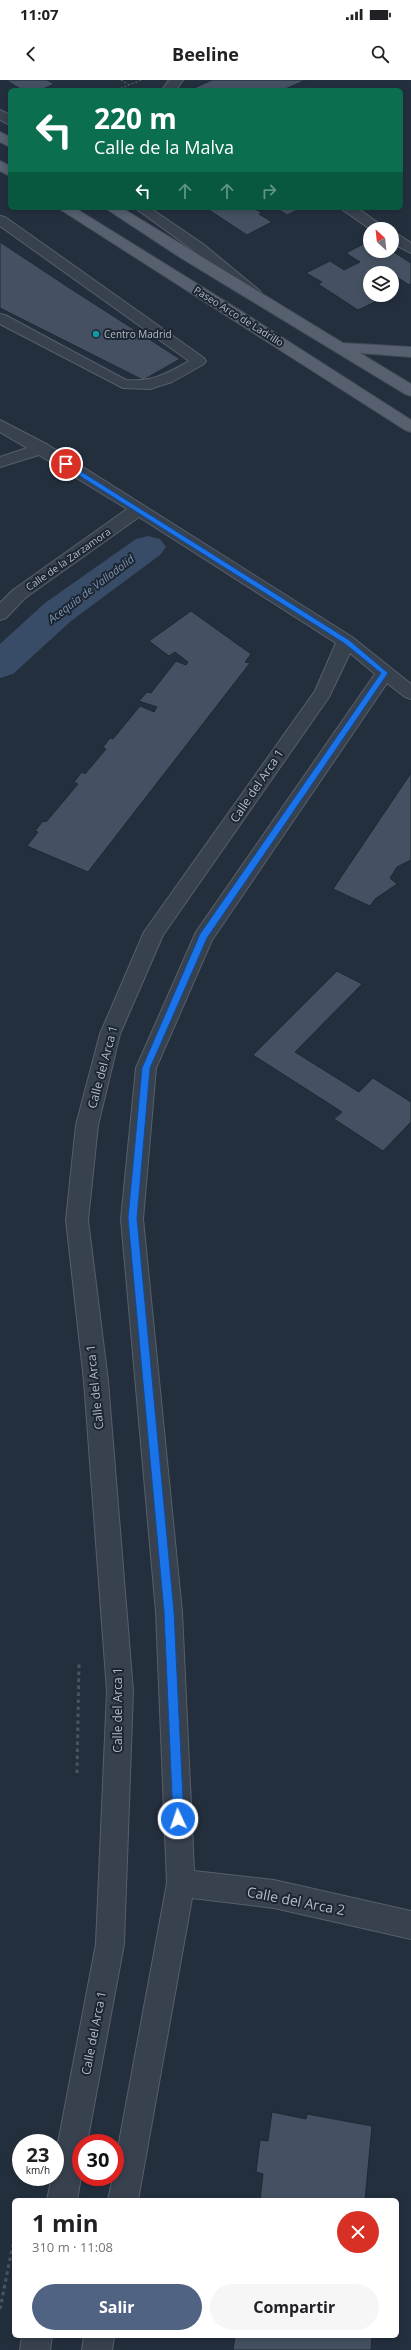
<!DOCTYPE html>
<html lang="es">
<meta charset="utf-8">
<style>
:root{--surface:#fff;--page:#f6f6f6;--text:#202124;--muted:#757577;--accent:#506383}
body{margin:0;font-family:"Open Sans",sans-serif;background:var(--page);color:var(--text);height:100vh;display:flex;flex-direction:column;font-size:15px;white-space:nowrap}
*{box-sizing:border-box;margin:0}
p{font-size:13px;color:var(--muted)}
.icon{flex:none;width:22px;height:22px;fill:none;stroke:currentColor;stroke-width:2;stroke-linecap:round;stroke-linejoin:round}
.map{position:relative;flex:1;overflow:hidden}
.side{position:absolute;left:12px;top:2118px;width:387px;height:140px;display:flex;flex-direction:column;background:var(--surface);border-radius:6px;box-shadow:0 2px 6px #0003}
.side>*{flex:none}
.guide{position:absolute;left:8px;top:8px;width:395px;height:122px;border-radius:6px;box-shadow:0 2px 6px #0003;background:#0b6e4f;color:#fff;overflow:hidden}
.needle{width:26px;rotate:333deg}
.tools{position:absolute;left:363px;top:142px;display:grid;gap:8px}
.tools a{display:grid;place-items:center;width:36px;height:36px;border-radius:50%;background:var(--surface);box-shadow:0 2px 6px #0003;font-size:20px}
.speed{position:absolute;left:12px;top:2054px;display:flex;gap:8px;font-size:20px;font-weight:700;text-align:center}
.speed>*{display:grid;place-content:center;width:52px;height:52px;border-radius:50%;background:var(--surface);box-shadow:0 2px 6px #0003;line-height:1}
.speed small{font-size:10px;font-weight:400}
.speed .limit{border:6px solid #d22;background:#fff;color:#111}
.pin{position:absolute;display:grid;place-items:center;width:34px;height:34px;color:#fff;margin:-17px;border:2px solid #fff;border-radius:50%;box-shadow:0 1px 4px #0007}
.me{position:absolute;width:44px;margin:-22px;rotate:357deg;stroke-linejoin:round;filter:drop-shadow(0 0 3px #0008)}
.turn{display:flex;align-items:center;gap:14px;height:84px;padding:0 20px;font-size:18px}
.turn .icon{width:52px;height:52px;stroke-width:2.5}
.turn b{display:block;font-size:28px;line-height:34px}
.lanes{display:flex;align-items:center;height:38px;padding:0 20px;background:#0003;justify-content:center;gap:20px;direction:ltr}
.lanes .off{opacity:.35}
.round{display:grid;place-items:center;flex:none;width:42px;height:42px;border-radius:21px;background:var(--page)}
.summary{display:flex;align-items:center;justify-content:space-between;height:68px;padding:0 20px}
h1{font-size:24px;font-weight:700;line-height:30px}
.button{display:flex;gap:8px;margin-top:auto;padding:8px 20px}
.button a{flex:1;height:46px;border-radius:24px;background:var(--accent);color:#fff;font-size:16px;font-weight:700;line-height:46px;text-align:center}
.button a+a{background:var(--page);color:var(--text)}
.status{display:flex;justify-content:space-between;align-items:center;height:28px;padding:0 20px;background:var(--surface);direction:ltr}
.status svg{height:11px;fill:currentColor}
header{display:flex;justify-content:space-between;align-items:center;height:52px;padding:0 20px;background:var(--surface);font-size:18px;font-weight:700}
.map>svg:first-child{display:block}
</style>
<div class="status"><b>11:07</b><svg viewBox="0 0 49 12"><path d="M0 12V9h3v3zM5 12V6h3v6zM10 12V3h3v9zM15 12V0h3v12zM26 1h20v11H26zM47 4h2v5h-2z"/></svg></div>
<header><svg class="icon" aria-label="back" viewBox="0 0 24 24"><path d="M15 5l-7 7 7 7"/></svg>Beeline<svg class="icon" aria-label="search" viewBox="0 0 24 24"><circle cx="10" cy="10" r="6"/><path d="M15 15l6 6"/></svg></header>
<div class="map">
<svg width="411" height="2270" viewBox="0 0 411 2270">
<rect width="100%" height="100%" fill="#242f3e"/>
<g fill="none" stroke-linecap="round" stroke-linejoin="round">
<path fill="#394c67" fill-rule="evenodd" d="M148,456L160,459L166,467L160,475L71,541L13,594L0,598V564L45,523L136,459Z"/>
</g>
<g fill="#455162" stroke="#1f2835">
<path d="M6,0H47L54,4L41,10H22Z"/>
<path d="M212,0H306L283,10L192,9Z"/>
<path d="M206,128H257L255,129L262,133L259,134L272,142L247,155Z"/>
<path d="M276,128H302L287,135Z"/>
<path d="M369,161L370,171H392L411,183V203L409,205L397,197L392,200V193H370V211L368,212L379,220L358,230L318,204L322,202L306,193L330,181L344,190L360,182L346,173Z"/>
<path d="M0,162L68,207L180,279L143,300L0,228Z"/>
<path d="M191,531L251,574L245,582L250,583L88,792L27,766L38,752L35,751L43,741L46,742L78,704L74,702L82,692L85,694L106,669L103,667L110,658L113,659L140,626L154,632L157,627L139,621L147,612L151,613L176,581L186,585L188,582L175,572L169,576L149,561Z"/>
<path d="M411,693V780L397,787L390,798L397,804L375,819L370,826L333,809Z"/>
<path d="M337,891L362,904L295,972L359,1012L373,998L411,1022V1042L383,1071L334,1039L342,1032L253,975Z"/>
<path d="M272,2032L306,2039L307,2034L372,2046L365,2120H260L263,2094L256,2092L260,2060L268,2061Z"/>
<path d="M235,2256H372L371,2270H233Z"/>
</g>
<g fill="none" stroke-linecap="round" stroke-linejoin="round">
<defs>
<g id="service">
<path d="M0,30L10,35V45L0,40Z"/>
<path d="M135,128H150L203,164L260,211L262,214L260,217H250L193,170Z"/>
<path d="M0,136L5,137L204,278L206,281L204,284L172,302L150,309L123,308L0,244V234L5,235L126,300C153,302 166,294 189,281L0,146Z"/>
<path d="M392,155H399L411,163V173L392,163Z"/>
</g>
<g id="minor">
<path d="M169,0H183L176,10H162Z"/>
<path d="M340,128H357L387,149H370Z"/>
<path d="M0,340L48,365L352,557L411,604V619L405,617L387,603L212,860L156,988L143,1139L182,1532L194,1791L274,1800L411,1831V1859L274,1828L192,1818L138,2120H108L113,2097H115V2084L167,1803L156,1532L121,1139L136,988L196,852L375,594L350,573L329,617L163,855L120,954L98,1045L88,1140L108,1301L133,1611L124,1864L87,2063H81V2097L77,2120H47L52,2097H55V2079L96,1864L107,1611L84,1301L66,1140L76,1045L100,954L144,852L315,611L336,563L139,437L25,518L6,538L0,540V523L13,510L127,429L39,375L0,387V377L27,368L0,352Z"/>
<path d="M22,2256H52L50,2270H20Z"/>
<path d="M84,2256H114L112,2270H82Z"/>
</g>
<g id="primary">
<path d="M0,52L10,57V67L0,62Z"/>
<path d="M0,81L10,86V96L0,91Z"/>
<path d="M58,128H75L241,231L411,340V352L405,350Z"/>
<path d="M105,128H122L343,263L411,267V277L360,273L411,304V316L405,314L181,178Z"/>
</g>
</defs>
<use href="#service" stroke="#565f6c" stroke-width="2"/>
<use href="#minor" stroke="#565f6c" stroke-width="2"/>
<use href="#primary" stroke="#414a57" stroke-width="2"/>
<g stroke="#44595c" stroke-width="1.5" stroke-dasharray="2 2" stroke-linecap="butt">
<path d="M121,0L129,5"/>
<path d="M117,10L141,0"/>
</g>
<g stroke="#44595c" stroke-width="3" stroke-dasharray="3.5 3.5" stroke-linecap="butt">
<path d="M77,1693L79,1582"/>
<path d="M0,2229L14,2159"/>
</g>
<use href="#service" fill="#38414e" fill-rule="evenodd"/>
<use href="#minor" fill="#38414e" fill-rule="evenodd"/>
<use href="#primary" fill="#56606e" fill-rule="evenodd"/>
</g>
<path fill="#1a73e8" stroke="#114b97" d="M66,382L349,560L388,593L207,858L150,988L137,1138L174,1532L184,1739L178,1745L173,1739L164,1532L128,1138L142,988L200,854L381,593L344,563L64,386Z"/>
<circle fill="#0f9aa8" stroke="#1d2633" stroke-width="1.5" cx="96" cy="254" r="4"/>
<g text-anchor="middle" stroke-width="4" stroke-linejoin="round" paint-order="stroke">
<g font-size="10" fill="#b4bcc9" stroke="#1d2633">
<text transform="translate(239 236) rotate(32)" y="4">Paseo Arco de Ladrillo</text>
<text transform="translate(68 479) rotate(-35)" y="4">Calle de la Zarzamora</text>
</g>
<g font-size="10" fill="#b4bcc9" stroke="#1d2633" text-anchor="start">
<text x="104" y="258">Centro Madrid</text>
</g>
<g font-size="11" font-style="italic" fill="#7c92b1" stroke="#1d2633">
<text transform="translate(91 509) rotate(-37)" y="4">Acequia de Valladolid</text>
</g>
<g font-size="12" fill="#b4bcc9" stroke="#1d2633">
<text transform="translate(257 706) rotate(-56)" y="4">Calle del Arca 1</text>
<text transform="translate(103 987) rotate(-75)" y="4">Calle del Arca 1</text>
<text transform="translate(95 1307) rotate(-96)" y="4">Calle del Arca 1</text>
<text transform="translate(118 1630) rotate(-90)" y="4">Calle del Arca 1</text>
<text transform="translate(94 1953) rotate(-79)" y="4">Calle del Arca 1</text>
</g>
<g font-size="14" fill="#b4bcc9" stroke="#1d2633">
<text transform="translate(296 1821) rotate(11)" y="5">Calle del Arca 2</text>
</g>
</g>
</svg>
<div class="tools">
<a><svg class="needle" viewBox="-14 -14 28 28"><path d="M0-13l5 13h-10z" fill="#e53935"/><path d="M0 13l5-13h-10z" fill="#757577"/></svg></a>
<a><svg class="icon" aria-label="layers" viewBox="0 0 24 24"><path d="M12 4l9 5-9 5-9-5zM3 14l9 5 9-5"/></svg></a>
</div>
<div class="speed"><div>23<small>km/h</small></div><div class="limit">30</div></div>
<div class="pin" style="left:66px;top:384px;background:#d93025"><svg class="icon" aria-label="arrive" viewBox="0 0 24 24"><path d="M6 21V4h12l-3 4 3 4H6"/></svg></div>
<svg class="me" style="left:178px;top:1739px" viewBox="-20 -20 40 40"><circle r="17" fill="#1a73e8" stroke="#fff" stroke-width="3"/><path d="M0-11L8 9 0 5-8 9z" fill="#fff"/></svg>
<div class="guide">
<div class="turn"><svg class="icon" aria-label="left" viewBox="0 0 24 24"><path d="M17 20v-9H6M10 6l-5 5 5 5"/></svg><div><b>220 m</b>Calle de la Malva</div></div>
<div class="lanes"><svg class="icon" aria-label="left" viewBox="0 0 24 24"><path d="M17 20v-9H6M10 6l-5 5 5 5"/></svg><svg class="icon off" aria-label="ahead" viewBox="0 0 24 24"><path d="M12 20V5M6 11l6-6 6 6"/></svg><svg class="icon off" aria-label="ahead" viewBox="0 0 24 24"><path d="M12 20V5M6 11l6-6 6 6"/></svg><svg class="icon off" aria-label="right" viewBox="0 0 24 24"><path d="M7 20v-9h11M14 6l5 5-5 5"/></svg></div>
</div>
<section class="side">
<div class="summary"><div><h1>1 min</h1><p>310 m · 11:08</p></div><a class="round" style="background:#d93025;color:#fff"><svg class="icon" aria-label="close" viewBox="0 0 24 24"><path d="M6 6l12 12M18 6L6 18"/></svg></a></div>
<div class="button"><a>Salir</a><a>Compartir</a></div>
</section>
</div>
